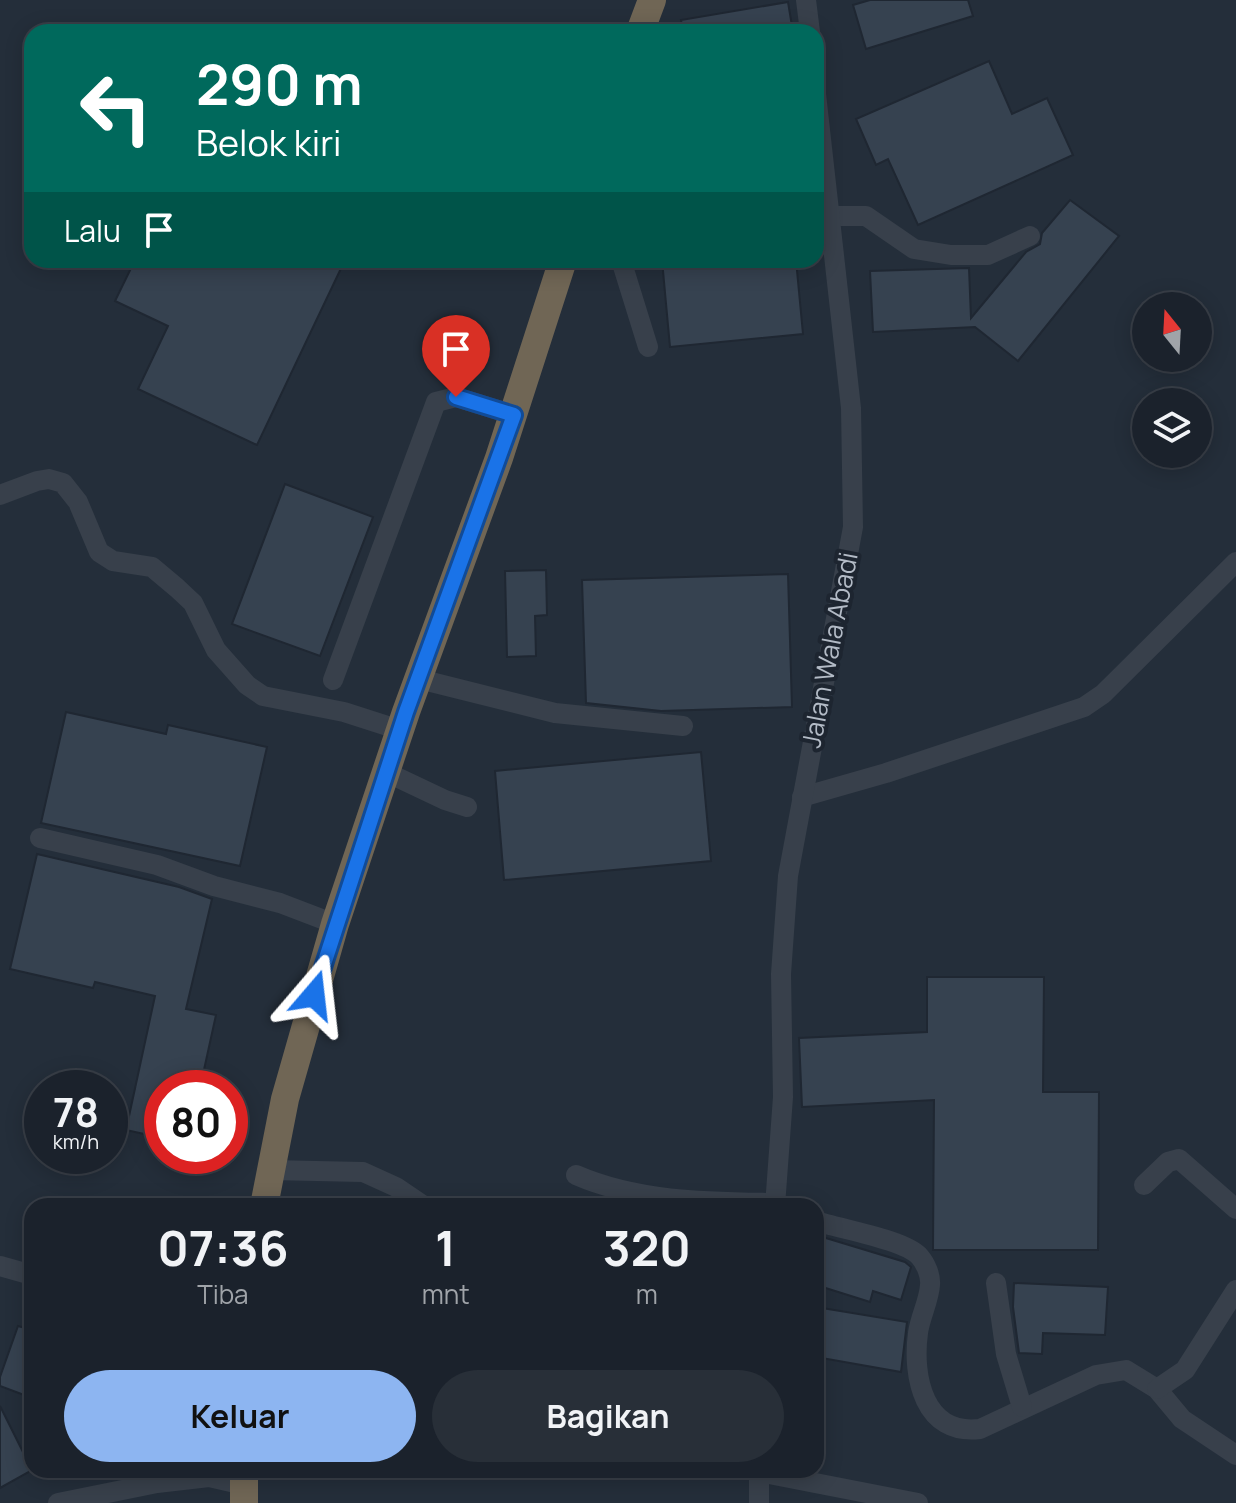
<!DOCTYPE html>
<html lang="id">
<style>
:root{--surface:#1b222c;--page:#282f38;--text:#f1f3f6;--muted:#a0a4a9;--line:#393f48;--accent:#8db5f1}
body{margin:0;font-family:Manrope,sans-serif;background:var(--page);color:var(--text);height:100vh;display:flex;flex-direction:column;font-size:30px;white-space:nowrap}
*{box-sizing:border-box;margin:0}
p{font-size:26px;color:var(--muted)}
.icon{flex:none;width:44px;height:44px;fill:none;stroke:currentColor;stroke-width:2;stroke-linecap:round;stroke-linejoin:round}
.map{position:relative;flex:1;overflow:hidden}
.panel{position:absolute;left:24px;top:1198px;width:800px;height:280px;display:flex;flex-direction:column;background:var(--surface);border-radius:24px;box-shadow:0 4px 20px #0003,0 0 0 2px var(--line)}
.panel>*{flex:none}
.guide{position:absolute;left:24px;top:24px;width:800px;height:244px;border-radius:24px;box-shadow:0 4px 20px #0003,0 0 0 2px var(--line);background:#00695c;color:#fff;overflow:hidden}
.needle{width:52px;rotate:342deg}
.controls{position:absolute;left:1132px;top:292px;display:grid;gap:16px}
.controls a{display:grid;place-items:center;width:80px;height:80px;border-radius:50%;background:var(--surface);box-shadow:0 4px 20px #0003,0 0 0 2px var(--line);font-size:40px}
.speed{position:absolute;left:24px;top:1070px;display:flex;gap:16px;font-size:40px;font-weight:700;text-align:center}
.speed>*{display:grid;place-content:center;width:104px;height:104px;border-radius:50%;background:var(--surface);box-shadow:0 4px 20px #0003,0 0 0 2px var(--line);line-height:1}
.speed small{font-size:20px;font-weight:400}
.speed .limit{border:12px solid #d22;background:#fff;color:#111}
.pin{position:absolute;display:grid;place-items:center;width:68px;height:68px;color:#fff;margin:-82px -34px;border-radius:50% 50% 50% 0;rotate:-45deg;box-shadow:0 0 8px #0007}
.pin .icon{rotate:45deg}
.me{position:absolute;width:88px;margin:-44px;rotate:17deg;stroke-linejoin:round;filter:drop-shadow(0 0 6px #0008)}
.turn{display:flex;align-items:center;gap:28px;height:168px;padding:0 40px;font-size:36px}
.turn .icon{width:104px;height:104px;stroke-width:2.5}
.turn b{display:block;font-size:56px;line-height:68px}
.then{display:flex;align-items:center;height:76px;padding:0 40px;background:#0003;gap:16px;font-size:30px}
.eta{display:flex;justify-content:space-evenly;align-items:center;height:136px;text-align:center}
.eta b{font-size:48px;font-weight:700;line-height:56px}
.cta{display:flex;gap:16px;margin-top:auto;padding:16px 40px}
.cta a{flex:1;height:92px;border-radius:48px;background:var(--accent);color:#111;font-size:32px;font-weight:700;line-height:92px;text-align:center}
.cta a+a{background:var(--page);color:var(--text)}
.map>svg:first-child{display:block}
</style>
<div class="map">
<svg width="1236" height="1503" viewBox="0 0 1236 1503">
<rect width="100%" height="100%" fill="#242e3a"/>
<g fill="#364250" stroke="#1f2732" stroke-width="2">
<path d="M870,0H968L973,16L866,49L853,5Z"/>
<path d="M788,2L793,32H683L681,20Z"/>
<path d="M989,61L1012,114L1047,98L1073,155L918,225L888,159L876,165L856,119Z"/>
<path d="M1070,200L1119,236L1018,361L975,327L873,332L870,271L969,268L971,318L1026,252L1040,244L1042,233Z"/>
<path d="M135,260H345L257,445L138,389L168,326L115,301Z"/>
<path d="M662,260H796L803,334L670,347Z"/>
<path d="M285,484L373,517L320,656L232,624Z"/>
<path d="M546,570L547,615L535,616L536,656L507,657L505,571Z"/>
<path d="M788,574L792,707L661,711L586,703L582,580Z"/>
<path d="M66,712L166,734L168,725L267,747L240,866L41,823Z"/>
<path d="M701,752L711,861L504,880L495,771Z"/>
<path d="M37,854L179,887L212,899L186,1009L216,1015L200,1088H162V1138L126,1130L155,996L95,982L93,988L10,969Z"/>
<path d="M927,977H1044L1043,1092H1099L1098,1250H933L934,1100L802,1107L799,1038L927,1032Z"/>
<path d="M816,1235L905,1262L911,1267L901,1300L873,1291L870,1302L816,1285Z"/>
<path d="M1014,1283L1108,1287L1105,1335L1043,1333L1042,1354L1019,1353L1013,1307Z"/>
<path d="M816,1307L907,1322L901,1372L816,1357Z"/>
<path d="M18,1326L32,1330V1398L0,1386V1377Z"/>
<path d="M0,1406L32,1470L0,1488Z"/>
</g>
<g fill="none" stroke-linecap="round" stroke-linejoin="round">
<g stroke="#38404b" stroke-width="20">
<path d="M806,0L810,32"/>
<path d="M828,216H866L914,249L951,255H988L1030,236"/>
<path d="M621,260L648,347"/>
<path d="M0,495L37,481L49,479L63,483L78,502L99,552L113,561L152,567L177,588L193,603L216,650L247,685L263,696L344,712L400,730"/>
<path d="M419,679L555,713L683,726"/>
<path d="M333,680L436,402L456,397L514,415"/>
<path d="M388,773L445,800L467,807"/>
<path d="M802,797L886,773L1084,707L1103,694L1236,562"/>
<path d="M40,838L157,865L214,886L280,903L335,924"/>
<path d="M270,1170L363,1172L396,1187L424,1206"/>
<path d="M576,1175C638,1202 708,1202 775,1203"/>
<path d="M1144,1185L1168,1162L1179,1159L1236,1209"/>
<path d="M775,1206L783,1097L781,974L788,876L853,527L851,408L816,94"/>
<path d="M816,1221C840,1229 906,1240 920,1257C926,1264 931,1276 930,1285C929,1301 920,1317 918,1333C912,1377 924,1436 980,1429L1096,1375L1126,1370L1157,1389L1182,1419L1236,1455"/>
<path d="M0,1266L32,1275"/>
<path d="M996,1283L1006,1354L1022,1407"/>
<path d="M1157,1389L1185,1370L1236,1290"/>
<path d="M759,1472L918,1503"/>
<path d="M58,1503L157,1483L209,1477L244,1485"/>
<path d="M759,1503V1470"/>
</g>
<g stroke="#706655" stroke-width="28">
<path d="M640,32L652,0"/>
<path d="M264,1206L285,1099L335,924L406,712L499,458L563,260"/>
<path d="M244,1503V1470"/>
</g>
</g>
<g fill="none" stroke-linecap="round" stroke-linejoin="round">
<defs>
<path id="route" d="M314,995L406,712L514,415L456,397"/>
</defs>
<use href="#route" stroke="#114b97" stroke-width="20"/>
<use href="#route" stroke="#1a73e8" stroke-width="14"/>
</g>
<g text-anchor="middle" stroke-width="8" stroke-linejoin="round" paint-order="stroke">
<g font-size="26" fill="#b3bbc6" stroke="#1d2530">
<text transform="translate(830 650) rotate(-79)" y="9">Jalan Wala Abadi</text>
</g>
</g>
</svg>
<div class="controls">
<a><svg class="needle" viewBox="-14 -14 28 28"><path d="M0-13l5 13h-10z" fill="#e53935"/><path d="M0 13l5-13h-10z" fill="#a0a4a9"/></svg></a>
<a><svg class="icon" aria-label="layers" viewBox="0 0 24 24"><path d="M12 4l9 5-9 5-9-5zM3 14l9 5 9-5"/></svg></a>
</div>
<div class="speed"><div>78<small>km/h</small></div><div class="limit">80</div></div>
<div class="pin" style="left:456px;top:397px;background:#d93025"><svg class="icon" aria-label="arrive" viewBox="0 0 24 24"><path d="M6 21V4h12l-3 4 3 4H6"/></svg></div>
<svg class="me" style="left:314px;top:995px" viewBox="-20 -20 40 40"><path d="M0-17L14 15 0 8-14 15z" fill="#1a73e8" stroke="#fff" stroke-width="4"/></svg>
<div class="guide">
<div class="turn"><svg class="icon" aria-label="left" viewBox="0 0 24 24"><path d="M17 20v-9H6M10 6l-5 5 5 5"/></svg><div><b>290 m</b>Belok kiri</div></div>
<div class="then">Lalu<svg class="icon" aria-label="arrive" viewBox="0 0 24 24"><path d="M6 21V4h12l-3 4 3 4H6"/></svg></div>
</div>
<section class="panel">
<div class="eta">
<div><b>07:36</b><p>Tiba</p></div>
<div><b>1</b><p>mnt</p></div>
<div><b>320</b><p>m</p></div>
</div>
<div class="cta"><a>Keluar</a><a>Bagikan</a></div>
</section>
</div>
